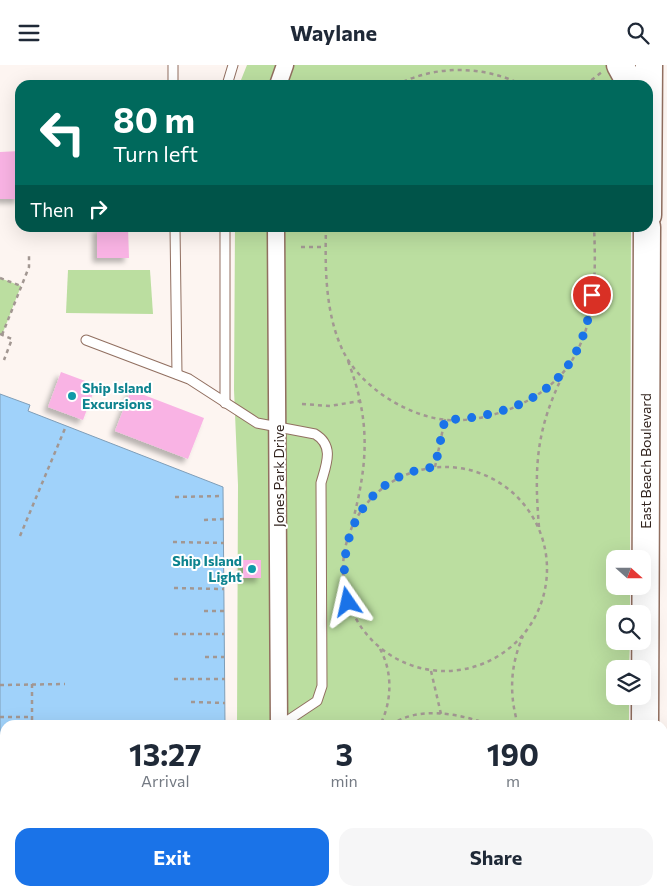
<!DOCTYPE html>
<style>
:root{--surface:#fff;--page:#f6f6f7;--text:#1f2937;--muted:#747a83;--accent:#1a73e8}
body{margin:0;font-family:Commissioner,sans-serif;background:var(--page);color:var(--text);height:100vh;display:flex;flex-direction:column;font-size:19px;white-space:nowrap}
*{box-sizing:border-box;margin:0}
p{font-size:16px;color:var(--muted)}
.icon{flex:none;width:28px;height:28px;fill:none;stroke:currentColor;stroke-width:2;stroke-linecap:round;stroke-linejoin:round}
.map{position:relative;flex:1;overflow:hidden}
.panel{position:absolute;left:0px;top:655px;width:668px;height:176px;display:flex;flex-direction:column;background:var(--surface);border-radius:15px 15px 0 0;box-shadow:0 5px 20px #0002}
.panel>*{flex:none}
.hud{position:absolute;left:15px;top:15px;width:638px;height:152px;border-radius:15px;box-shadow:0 5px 20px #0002;background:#00695c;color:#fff;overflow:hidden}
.needle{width:32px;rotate:111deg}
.controls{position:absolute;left:606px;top:485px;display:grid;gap:10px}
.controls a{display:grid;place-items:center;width:45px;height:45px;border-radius:10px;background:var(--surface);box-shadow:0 5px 20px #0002;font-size:25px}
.pin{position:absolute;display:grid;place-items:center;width:42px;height:42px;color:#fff;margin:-21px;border:2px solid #fff;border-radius:50%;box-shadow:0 1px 5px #0007}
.me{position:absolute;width:55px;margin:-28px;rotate:349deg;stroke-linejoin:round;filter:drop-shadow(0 0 4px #0008)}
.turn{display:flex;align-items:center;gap:18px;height:105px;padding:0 15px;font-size:22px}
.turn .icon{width:65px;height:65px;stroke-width:2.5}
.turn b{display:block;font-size:35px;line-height:42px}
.then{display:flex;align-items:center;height:48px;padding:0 15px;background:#0003;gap:10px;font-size:19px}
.eta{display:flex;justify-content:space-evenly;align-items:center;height:85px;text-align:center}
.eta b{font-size:30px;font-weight:700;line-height:35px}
.action{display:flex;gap:10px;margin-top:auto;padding:10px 15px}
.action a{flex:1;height:58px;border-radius:15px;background:var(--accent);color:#fff;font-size:20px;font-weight:700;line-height:58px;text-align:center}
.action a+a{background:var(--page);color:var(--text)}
header{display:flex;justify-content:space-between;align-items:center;height:65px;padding:0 15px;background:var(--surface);font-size:22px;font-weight:700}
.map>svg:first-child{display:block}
</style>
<header><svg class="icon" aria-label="menu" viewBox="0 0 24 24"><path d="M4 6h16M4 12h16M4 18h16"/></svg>Waylane<svg class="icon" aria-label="search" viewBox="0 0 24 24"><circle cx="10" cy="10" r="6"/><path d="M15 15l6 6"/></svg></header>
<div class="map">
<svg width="667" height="831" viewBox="0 0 667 831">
<defs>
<filter id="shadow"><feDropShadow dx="-4.5" dy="4.5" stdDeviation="2.5" flood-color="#0004"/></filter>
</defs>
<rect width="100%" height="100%" fill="#fdf5f1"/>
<g fill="#bbdea0">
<path d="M247,0H608L620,20H239Z"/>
<path d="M235,163H631L630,494H615V521H630V549H615V576H630L629,604H615V631H629V660H237L238,420L234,325Z"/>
<path d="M68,205H150L153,249L66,248Z"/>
<path d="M0,213L21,221L2,270L0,269Z"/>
<rect x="237" y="826" width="392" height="5"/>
</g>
<path fill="#a0d2fa" stroke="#7f9eb8" d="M0,329L30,340L28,346L223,422L225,660H5V826H228V831H0Z"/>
<g fill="#f9b3e4" filter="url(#shadow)">
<path d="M20,86V134H0V87Z"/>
<path d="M97,162H128L129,193H97Z"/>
<path d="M61,307L96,320L83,355L48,342Z"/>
<path d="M131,325L204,353L188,394L115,366Z"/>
<rect x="243" y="495" width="18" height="18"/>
</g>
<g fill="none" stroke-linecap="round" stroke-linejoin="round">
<defs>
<g id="service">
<path d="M173,0V20"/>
<path d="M227,20L233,0"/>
<path d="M175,162L177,309"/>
<path d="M86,275L189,314L257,358L315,369C335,381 326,400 321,418L322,621L317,636L281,660"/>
<path d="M225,338V162"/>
</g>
<g id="minor">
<path d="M278,20L285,0"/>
<path d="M276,162L279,660"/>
<path d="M280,826V831"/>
</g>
<g id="primary">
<path d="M620,0L631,20"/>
<path d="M648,150L649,0"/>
<path d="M645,660L647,162"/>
<path d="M645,831V826"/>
</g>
</defs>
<use href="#service" stroke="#916f60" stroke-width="11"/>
<use href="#minor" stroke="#916f60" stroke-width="19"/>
<use href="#primary" stroke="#916f60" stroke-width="29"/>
<g stroke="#a29792" stroke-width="2.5" stroke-dasharray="4 4" stroke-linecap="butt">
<path d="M396,20C436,0 482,0 523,20"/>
<path d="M585,20L602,7"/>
<path d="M326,162C325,203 325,248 343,286C361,322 406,351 447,355C493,358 551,333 574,292C596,254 596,206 594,162"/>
<path d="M301,182H325"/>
<path d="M0,213L21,221"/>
<path d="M0,269L12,274L4,295"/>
<path d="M2,270L29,202V191"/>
<path d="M348,296C371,357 368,398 352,459"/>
<path d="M302,339L330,341L360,336"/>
<circle cx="445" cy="504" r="102"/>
<path d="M435,402L445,354"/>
<path d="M175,432L223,431"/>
<path d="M204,455L224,454"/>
<path d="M539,462C534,402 536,365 563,310"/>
<path d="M20,471L66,361"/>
<path d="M173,477L224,478"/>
<path d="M174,523L224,524"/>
<path d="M204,546H224"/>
<path d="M174,569H224"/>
<path d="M380,584C393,607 392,637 380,660"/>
<path d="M205,592H224"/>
<path d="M431,606L441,649"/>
<path d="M174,614H225"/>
<path d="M32,619V660"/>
<path d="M0,620L65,619"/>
<path d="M191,637L225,638"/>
<path d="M0,652H32"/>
<path d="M391,660C417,641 460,648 489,660"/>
<path d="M518,660C509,629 510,601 523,571"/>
<path d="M0,689H5"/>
<path d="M0,727L5,726"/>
<path d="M0,763H5"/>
<path d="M0,800H5"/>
<path d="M34,826V831"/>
<path d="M337,826L338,831"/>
<path d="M582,826V831"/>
</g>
<use href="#service" stroke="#fff" stroke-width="9"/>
<use href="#minor" stroke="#fff" stroke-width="16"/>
<use href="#primary" stroke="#fff" stroke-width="26"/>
</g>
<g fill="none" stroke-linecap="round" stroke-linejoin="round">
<path stroke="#1a73e8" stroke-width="9" stroke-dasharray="0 16.2" d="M348,537C333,474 365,409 435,402L445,354C462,355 478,352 494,348C556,332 585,292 592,230"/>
</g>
<g fill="#0f9aa8" stroke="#fff" stroke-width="2">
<circle cx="72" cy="331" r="5"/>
<circle cx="252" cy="504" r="5"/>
</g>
<g text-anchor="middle" stroke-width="4" stroke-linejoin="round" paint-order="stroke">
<g font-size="14" font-weight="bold" fill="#0d838f" stroke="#fff" text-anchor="start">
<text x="82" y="328">Ship Island<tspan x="82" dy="16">Excursions</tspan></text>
<text x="242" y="501" text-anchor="end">Ship Island<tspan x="242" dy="16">Light</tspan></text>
</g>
<g font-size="14" fill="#32241e" stroke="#fff">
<text transform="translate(646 396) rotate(-90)" y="5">East Beach Boulevard</text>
<text transform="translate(279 411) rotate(-90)" y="5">Jones Park Drive</text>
</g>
</g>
</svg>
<div class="controls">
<a><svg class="needle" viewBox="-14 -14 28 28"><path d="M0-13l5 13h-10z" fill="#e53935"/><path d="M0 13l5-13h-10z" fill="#747a83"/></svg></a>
<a><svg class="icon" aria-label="search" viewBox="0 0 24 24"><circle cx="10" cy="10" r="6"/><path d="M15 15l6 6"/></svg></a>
<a><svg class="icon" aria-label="layers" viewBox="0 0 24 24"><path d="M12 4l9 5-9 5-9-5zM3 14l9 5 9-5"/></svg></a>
</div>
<div class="pin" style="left:592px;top:230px;background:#d93025"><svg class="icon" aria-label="arrive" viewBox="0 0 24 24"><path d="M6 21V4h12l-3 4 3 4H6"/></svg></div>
<svg class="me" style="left:348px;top:537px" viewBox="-20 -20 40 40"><path d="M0-17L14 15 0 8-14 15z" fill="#1a73e8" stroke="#fff" stroke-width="4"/></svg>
<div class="hud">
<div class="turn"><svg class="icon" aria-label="left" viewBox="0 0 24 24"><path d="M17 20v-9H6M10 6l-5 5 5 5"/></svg><div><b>80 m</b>Turn left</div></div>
<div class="then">Then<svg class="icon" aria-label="right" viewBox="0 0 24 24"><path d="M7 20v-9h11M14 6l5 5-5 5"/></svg></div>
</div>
<section class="panel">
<div class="eta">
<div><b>13:27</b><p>Arrival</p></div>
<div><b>3</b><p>min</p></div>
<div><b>190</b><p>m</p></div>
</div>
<div class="action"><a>Exit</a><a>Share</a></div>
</section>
</div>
